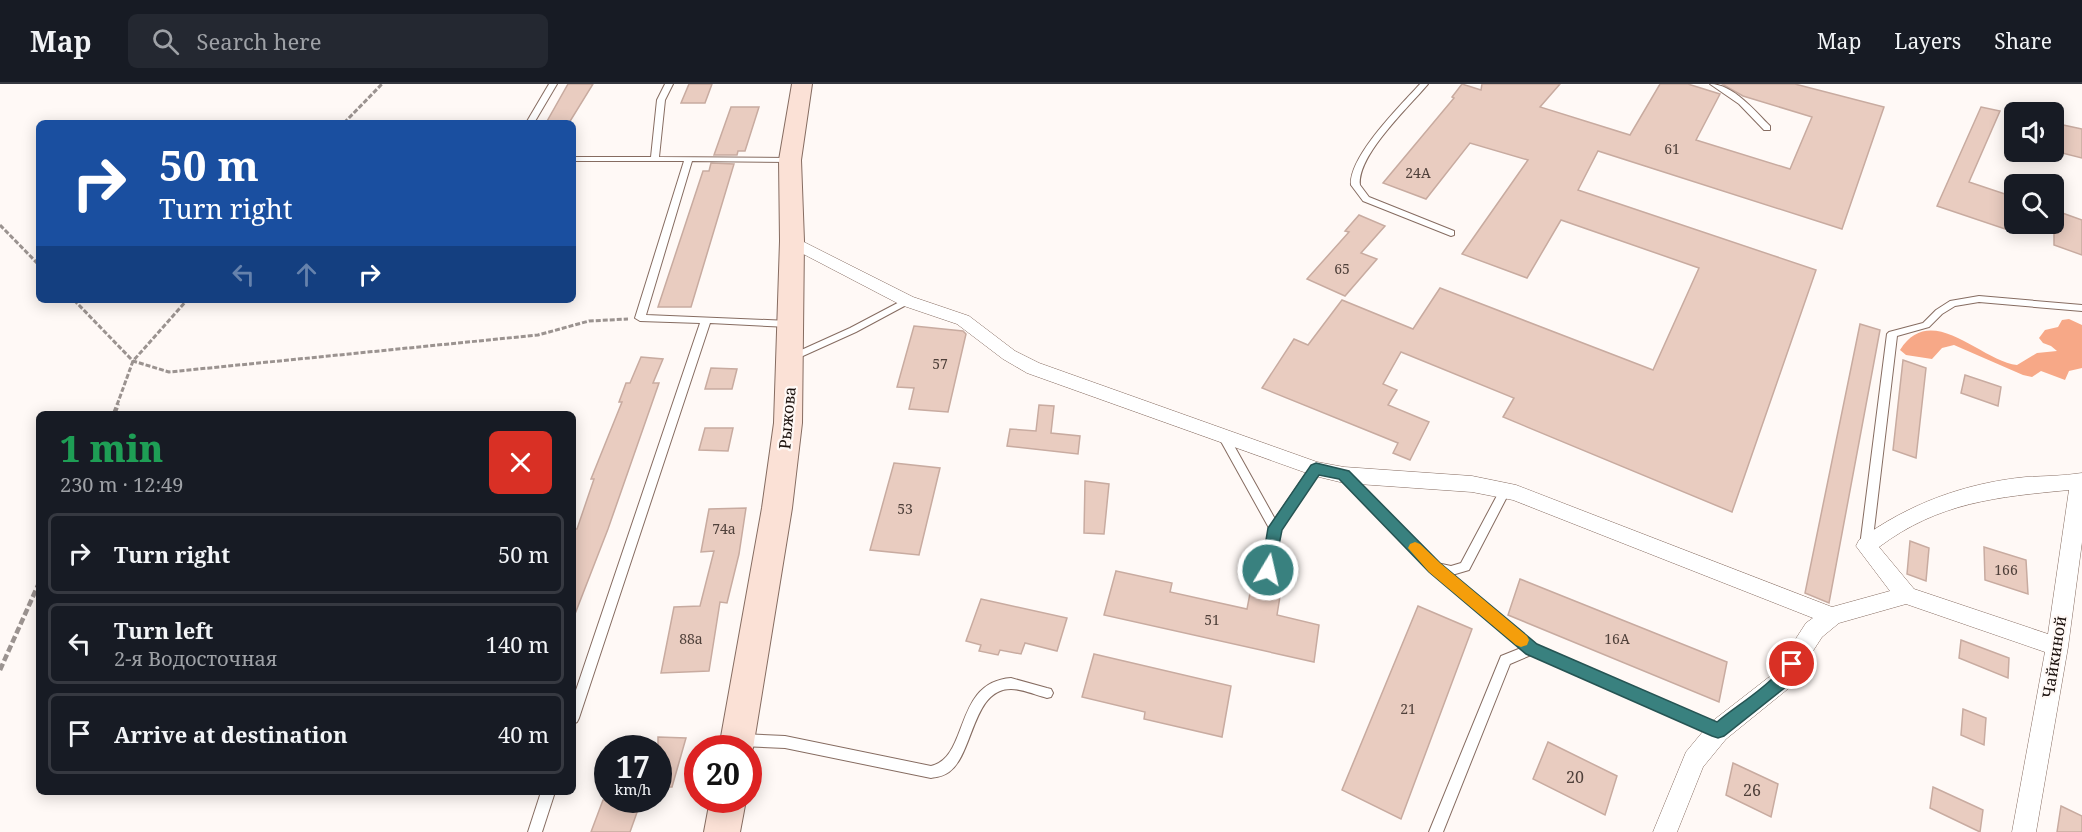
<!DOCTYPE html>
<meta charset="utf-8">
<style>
:root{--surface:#171b24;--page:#242831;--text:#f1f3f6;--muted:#9ea1a6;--line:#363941}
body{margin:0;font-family:"Noto Serif",serif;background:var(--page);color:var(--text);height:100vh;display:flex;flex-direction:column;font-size:22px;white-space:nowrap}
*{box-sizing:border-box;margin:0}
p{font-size:20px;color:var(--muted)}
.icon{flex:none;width:33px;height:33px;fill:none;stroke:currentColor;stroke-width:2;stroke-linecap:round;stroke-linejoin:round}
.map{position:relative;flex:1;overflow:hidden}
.sheet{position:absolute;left:36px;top:327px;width:540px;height:384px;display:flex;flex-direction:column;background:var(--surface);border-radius:9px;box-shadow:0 3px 15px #0003}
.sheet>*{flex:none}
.banner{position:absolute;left:36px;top:36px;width:540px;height:183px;border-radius:9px;box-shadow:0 3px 15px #0003;background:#1a4fa0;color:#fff;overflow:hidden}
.buttons{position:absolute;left:2004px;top:18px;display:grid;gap:12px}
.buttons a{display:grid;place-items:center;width:60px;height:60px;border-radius:9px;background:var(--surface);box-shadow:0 3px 15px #0003;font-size:30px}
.speed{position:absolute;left:594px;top:651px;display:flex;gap:12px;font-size:30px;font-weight:700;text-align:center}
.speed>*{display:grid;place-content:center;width:78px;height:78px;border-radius:50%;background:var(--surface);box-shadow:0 3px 15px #0003;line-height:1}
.speed small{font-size:15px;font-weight:400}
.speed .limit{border:9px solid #d22;background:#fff;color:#111}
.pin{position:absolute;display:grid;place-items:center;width:51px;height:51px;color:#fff;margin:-26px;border:3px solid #fff;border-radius:50%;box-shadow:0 2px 6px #0007}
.me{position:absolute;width:66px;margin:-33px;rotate:9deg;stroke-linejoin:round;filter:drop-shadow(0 0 4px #0008)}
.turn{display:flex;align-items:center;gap:21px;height:126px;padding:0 24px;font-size:27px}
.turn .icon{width:78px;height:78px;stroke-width:2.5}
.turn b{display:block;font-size:42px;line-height:51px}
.lanes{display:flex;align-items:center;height:57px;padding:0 24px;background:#0003;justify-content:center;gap:30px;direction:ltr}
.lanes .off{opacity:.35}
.round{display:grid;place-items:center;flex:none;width:63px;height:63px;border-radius:9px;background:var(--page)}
.headline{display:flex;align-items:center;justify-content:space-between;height:102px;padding:0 24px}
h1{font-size:36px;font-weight:800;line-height:45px;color:#1e9e55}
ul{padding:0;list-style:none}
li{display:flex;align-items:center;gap:18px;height:81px;margin:0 12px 9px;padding:0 12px;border:3px solid var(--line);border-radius:9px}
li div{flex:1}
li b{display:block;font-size:22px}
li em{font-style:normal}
header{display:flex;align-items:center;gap:36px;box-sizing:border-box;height:84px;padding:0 30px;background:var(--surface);border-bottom:2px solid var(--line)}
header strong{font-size:28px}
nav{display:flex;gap:33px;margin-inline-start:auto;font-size:21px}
.search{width:420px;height:54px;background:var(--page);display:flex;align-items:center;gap:15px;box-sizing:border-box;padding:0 21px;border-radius:9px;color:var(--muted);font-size:22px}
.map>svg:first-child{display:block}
</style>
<header>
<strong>Map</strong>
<div class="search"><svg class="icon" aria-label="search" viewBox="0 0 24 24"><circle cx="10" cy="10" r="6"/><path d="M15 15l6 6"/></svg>Search here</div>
<nav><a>Map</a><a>Layers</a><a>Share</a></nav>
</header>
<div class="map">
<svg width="2082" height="748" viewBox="0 0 2082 748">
<rect width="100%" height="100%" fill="#fff9f6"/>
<path fill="#f7a887" d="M2069,235L2082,241V284L2069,287L2065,296L2041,287L2032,293L2023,291L1954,261L1942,264L1932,275L1906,271L1900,266C1931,216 1981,277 2017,281L2037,269L2057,267L2051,262L2043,259L2039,254L2045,246L2058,243L2062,236Z"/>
<g fill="#e9ccc0" stroke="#c8aba0" stroke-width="1.5">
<path d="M568,0H593L569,39H546Z"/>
<path d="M689,0H712L705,19H681Z"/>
<path d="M1462,0L1481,6L1482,0H1560L1540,23L1630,51L1660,0H1688L1720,10L1696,56L1790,85L1812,33L1743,12L1722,0H1795L1884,23L1842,145L1598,67L1578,106L1816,186L1732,428L1503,333L1514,314L1401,268L1383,300L1397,306L1388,321L1429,338L1410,376L1393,369L1398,359L1262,304L1294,255L1308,261L1342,216L1413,245L1440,204L1653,286L1699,184L1561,136L1527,194L1462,170L1528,76L1470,59L1426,115L1383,99L1454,14L1452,13Z"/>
<path d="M731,23H759L745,67H738L737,71H714Z"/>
<path d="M1981,23L2000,27L1969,98L2014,113V148L1937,122Z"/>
<path d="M2054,39L2082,45V74L2054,67Z"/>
<path d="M711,79L734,80L691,223H658L703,87H709Z"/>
<path d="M2054,126L2082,136V171L2054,161Z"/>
<path d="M1359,131L1385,142L1361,169L1377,175L1345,212L1307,195L1349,148L1345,147Z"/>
<path d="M1860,240L1880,246L1829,519L1805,509Z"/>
<path d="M914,242L963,247L966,250L948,328L909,325L914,304L897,303Z"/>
<path d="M641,273L663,275L653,299H659L608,445L575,530H573V445H577L594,395H591L622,318H619L626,299H630Z"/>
<path d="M1903,276L1926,284L1916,374L1893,366Z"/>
<path d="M711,284L737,285L732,305H705Z"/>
<path d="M1965,291L2001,303L1998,322L1961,309Z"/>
<path d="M1039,321L1054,322L1051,349L1080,352L1078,370L1007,362L1010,345L1036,347Z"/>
<path d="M705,344H733L728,367L699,366Z"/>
<path d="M894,379L940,384L919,471L870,466Z"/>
<path d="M1085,397L1109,400L1104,450L1084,449Z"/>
<path d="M746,424L739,470L727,519L720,518L709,587L661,589L674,523L700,522L714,467L701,468L709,425Z"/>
<path d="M1910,457L1929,464L1926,497L1907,490Z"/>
<path d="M1984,463L2026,476L2028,510L1985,496Z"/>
<path d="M1116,487L1172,499L1170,508L1247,525L1253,494L1282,500L1277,531L1319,541L1314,578L1104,531Z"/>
<path d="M1520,495L1727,578L1719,618L1508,531Z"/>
<path d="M981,515L1067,534L1057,567L1025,559L1021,570L1000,566L998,571L979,567L981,561L966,557Z"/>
<path d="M1418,522L1472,545L1401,735L1342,706Z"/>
<path d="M1961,556L2009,574L2008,594L1959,574Z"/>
<path d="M1094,570L1231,602L1222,653L1144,635L1145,628L1082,613Z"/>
<path d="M1963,625L1986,634L1984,661L1961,651Z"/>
<path d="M658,653L686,654L672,703H658Z"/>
<path d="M1548,658L1617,692L1605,731L1533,695Z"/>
<path d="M1733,679L1778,700L1771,733L1726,711Z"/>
<path d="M1933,703L1983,726L1980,748L1930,724Z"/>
<path d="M603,716L640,720L630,748H591Z"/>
<path d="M2061,722L2082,732V748H2057Z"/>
</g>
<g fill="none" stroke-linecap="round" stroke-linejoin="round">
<defs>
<g id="lane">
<path d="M549,0H557L534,39H526Z"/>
<path d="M665,0H673L665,16L659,73L790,74L794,76L790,78L692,77L646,231L789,237L794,240L789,243L710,239L579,634L577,638L573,640V615L700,239L640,237L635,234L684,77H573V73H651L657,16Z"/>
<path d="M1420,0H1428C1409,23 1357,71 1360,101L1369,113L1454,147V151L1451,152L1363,117L1351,101C1349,72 1401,21 1420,0Z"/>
<path d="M1710,0C1733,0 1755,27 1770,42V46H1764L1739,20Z"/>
<path d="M1979,212L2082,221V227L1979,218L1955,222L1942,230L1929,243L1897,252L1872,462L1870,465L1866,467L1862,465L1860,462L1887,250L1889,248L1923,239L1936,226L1950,217Z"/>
<path d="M907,214L912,217L910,219L856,248L794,276H788L786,274L788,272L850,244Z"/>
<path d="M1223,348L1227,349L1275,435L1311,382H1319L1320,385L1280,445L1274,486L1272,489L1268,491L1264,489L1262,486L1269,444L1218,352Z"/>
<path d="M1344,387L1348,388L1437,479L1451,482L1461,479L1501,404H1509L1510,407L1469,486L1452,491L1535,561L1722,643L1724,647L1722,651L1718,653L1714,651L1531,571L1510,580L1443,748H1429L1501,572L1521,564L1430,486L1340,394L1339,391L1340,388Z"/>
<path d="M1011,594L1047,604L1051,605L1053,609L1051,613L1047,614C1035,611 1023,605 1011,605C972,605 974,670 949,688C944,692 937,693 931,694L785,664L741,662L737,660L735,656L737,652L741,650L785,652L931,682C970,673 953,598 1011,594Z"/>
<path d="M541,708H555L542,748H528Z"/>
</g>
<path id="street" d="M792,152L913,213L969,232L1015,267L1039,279L1317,378L1344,383L1472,392L1516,401L1832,523L1890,507L1856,462L1859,456C1908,420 1965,399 2026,393C2045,392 2063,392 2082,389V458L2068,563L2036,748H2012L2045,568L1906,520L1839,539L1822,553L1789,604L1726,655L1703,683L1677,748H1653L1686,668L1710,639L1773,590L1806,539L1813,534L1513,416L1472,408L1344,399L1315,392L1027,289L1003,275L957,240L901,221L786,161L784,157L786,153ZM2069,406L2048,550L1914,505L1879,463C1939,418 1997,413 2069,406Z"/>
<g id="secondary">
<path d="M792,0H812L801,76L804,157L802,339L792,424L753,664L748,675V664H719L762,424L774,339L780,157L779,76Z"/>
<path d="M710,716H746L740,748H704Z"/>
</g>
</defs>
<use href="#lane" stroke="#866c61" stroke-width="2"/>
<use href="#street" stroke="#866c61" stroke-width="1"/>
<use href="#secondary" stroke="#866c61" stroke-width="2"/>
<g stroke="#9b9390" stroke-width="3" stroke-dasharray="5 2" stroke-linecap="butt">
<path d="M344,39L382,0"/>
<path d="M0,141L39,181"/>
<path d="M74,216L133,277L169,288L538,251L589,237L628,235"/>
<path d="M117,321L133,277L187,216"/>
</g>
<g stroke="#9b9390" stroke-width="4.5" stroke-dasharray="7 3" stroke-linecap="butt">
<path d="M114,330L118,320"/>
<path d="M0,586L39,499"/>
</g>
<use href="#lane" fill="#fff" fill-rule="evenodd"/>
<use href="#street" fill="#fff" fill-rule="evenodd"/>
<use href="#secondary" fill="#fbe1d6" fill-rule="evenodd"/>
</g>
<path fill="#39817f" stroke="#255453" stroke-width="1.5" d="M1316,379L1349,387L1440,479L1537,560L1717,638C1735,623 1757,610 1774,593C1782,585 1784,570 1797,575L1800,580L1787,602L1724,652L1718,654L1712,652L1526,570L1429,488L1339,395L1319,391L1282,446L1273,491H1263L1261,486L1268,444L1311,381Z"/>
<path fill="#f59e0b" d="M1415,458L1420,460L1440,479L1527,552L1529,556L1527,561L1521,563L1516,561L1429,488L1408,464L1410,460Z"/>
<g text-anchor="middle" stroke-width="4.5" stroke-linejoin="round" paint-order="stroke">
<g font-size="14" fill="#4f403a">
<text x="1672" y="70">61</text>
<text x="1418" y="94">24А</text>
<text x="1342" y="190">65</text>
<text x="940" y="285">57</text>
<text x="905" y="430">53</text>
<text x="724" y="450">74а</text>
<text x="2006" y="491">166</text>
<text x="1212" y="541">51</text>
<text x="691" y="560">88а</text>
<text x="1617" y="560">16А</text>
<text x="1408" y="630">21</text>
</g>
<g font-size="16" fill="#1c120e" stroke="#fff9f6">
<text transform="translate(787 334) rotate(-85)" y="6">Рыжова</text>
<text transform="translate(2054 573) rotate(-81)" y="6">Чайкиной</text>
</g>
<g font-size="16" fill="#4f403a">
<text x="1575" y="699">20</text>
<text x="1752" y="712">26</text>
</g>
</g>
</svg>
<div class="buttons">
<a><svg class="icon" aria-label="sound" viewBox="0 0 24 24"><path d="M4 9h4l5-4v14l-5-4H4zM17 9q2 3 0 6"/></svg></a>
<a><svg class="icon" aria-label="search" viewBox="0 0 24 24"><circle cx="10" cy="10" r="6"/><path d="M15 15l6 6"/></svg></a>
</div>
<div class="speed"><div>17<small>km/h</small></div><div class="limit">20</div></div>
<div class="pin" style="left:1792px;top:580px;background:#d93025"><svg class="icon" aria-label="arrive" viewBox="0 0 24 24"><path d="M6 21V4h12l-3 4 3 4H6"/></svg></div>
<svg class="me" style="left:1268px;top:486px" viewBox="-20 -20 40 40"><circle r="17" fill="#39817f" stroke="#fff" stroke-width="3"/><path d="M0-11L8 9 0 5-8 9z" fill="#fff"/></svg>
<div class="banner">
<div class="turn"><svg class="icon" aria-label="right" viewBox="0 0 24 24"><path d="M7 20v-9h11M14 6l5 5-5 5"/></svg><div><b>50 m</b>Turn right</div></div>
<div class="lanes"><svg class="icon off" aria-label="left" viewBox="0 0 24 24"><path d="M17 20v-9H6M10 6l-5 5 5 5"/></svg><svg class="icon off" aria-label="ahead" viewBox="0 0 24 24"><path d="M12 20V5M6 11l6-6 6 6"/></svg><svg class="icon" aria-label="right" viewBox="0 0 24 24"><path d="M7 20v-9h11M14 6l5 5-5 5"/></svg></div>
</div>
<section class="sheet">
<div class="headline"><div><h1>1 min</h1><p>230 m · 12:49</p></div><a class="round" style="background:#d93025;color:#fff"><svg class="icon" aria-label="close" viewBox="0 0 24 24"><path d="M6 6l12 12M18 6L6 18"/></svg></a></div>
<ul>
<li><svg class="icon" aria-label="right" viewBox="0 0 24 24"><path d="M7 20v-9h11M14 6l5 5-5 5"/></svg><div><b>Turn right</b></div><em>50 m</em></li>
<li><svg class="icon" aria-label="left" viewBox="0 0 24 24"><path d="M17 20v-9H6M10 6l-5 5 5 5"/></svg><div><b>Turn left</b><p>2-я Водосточная</p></div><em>140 m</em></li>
<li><svg class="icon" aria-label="arrive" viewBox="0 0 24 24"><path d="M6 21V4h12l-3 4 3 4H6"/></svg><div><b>Arrive at destination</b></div><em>40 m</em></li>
</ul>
</section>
</div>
